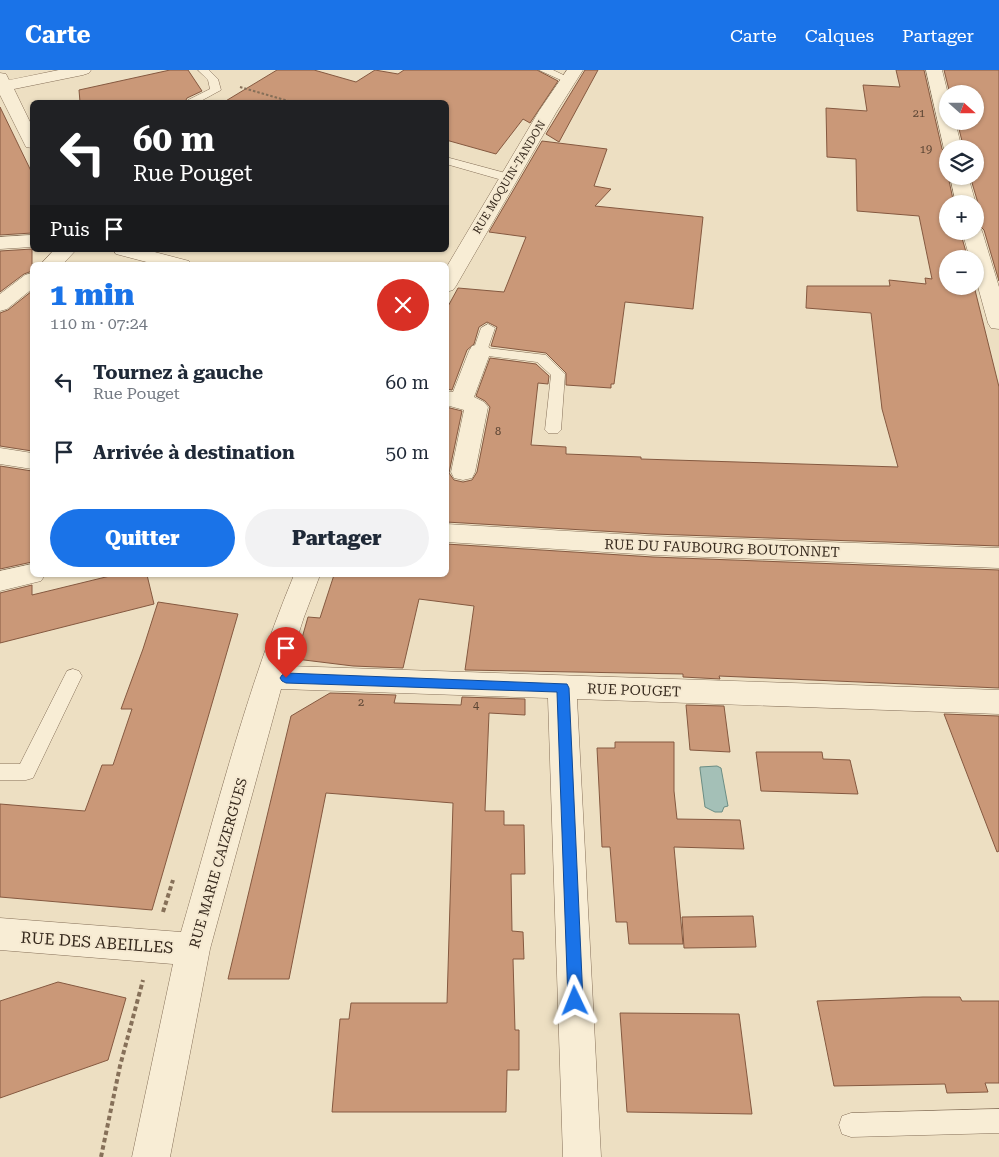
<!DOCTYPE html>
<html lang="fr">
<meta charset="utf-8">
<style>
:root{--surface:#fff;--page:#f2f2f3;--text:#1f2937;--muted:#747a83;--accent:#1a73e8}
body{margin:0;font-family:"Roboto Serif",serif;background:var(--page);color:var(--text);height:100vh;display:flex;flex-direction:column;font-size:19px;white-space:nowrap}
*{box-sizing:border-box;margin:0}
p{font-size:16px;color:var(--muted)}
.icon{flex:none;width:28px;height:28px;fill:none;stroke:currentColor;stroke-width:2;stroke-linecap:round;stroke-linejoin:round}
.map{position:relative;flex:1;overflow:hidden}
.drawer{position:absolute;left:30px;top:192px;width:419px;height:315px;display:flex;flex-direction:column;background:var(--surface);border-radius:8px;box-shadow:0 1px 4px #0004}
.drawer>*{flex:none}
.guide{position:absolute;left:30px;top:30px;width:419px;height:152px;border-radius:8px;box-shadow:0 1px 4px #0004;background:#202124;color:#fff;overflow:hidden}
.needle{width:32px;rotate:111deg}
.buttons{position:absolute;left:939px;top:15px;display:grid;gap:10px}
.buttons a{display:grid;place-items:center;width:45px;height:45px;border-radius:50%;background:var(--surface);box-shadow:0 1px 4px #0004;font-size:25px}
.pin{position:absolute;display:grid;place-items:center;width:42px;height:42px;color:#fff;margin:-51px -21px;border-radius:50% 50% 50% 0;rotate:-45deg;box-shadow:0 0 5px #0007}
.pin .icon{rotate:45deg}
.me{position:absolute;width:55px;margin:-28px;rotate:358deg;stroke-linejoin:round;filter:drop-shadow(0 0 4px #0008)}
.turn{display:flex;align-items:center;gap:18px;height:105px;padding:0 20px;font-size:22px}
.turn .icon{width:65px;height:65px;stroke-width:2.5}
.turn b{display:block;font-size:35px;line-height:42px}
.then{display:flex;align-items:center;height:48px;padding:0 20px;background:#0003;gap:10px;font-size:19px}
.round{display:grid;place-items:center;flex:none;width:52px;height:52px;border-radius:26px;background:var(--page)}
.head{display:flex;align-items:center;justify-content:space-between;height:85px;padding:0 20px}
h1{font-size:30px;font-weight:800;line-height:38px;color:var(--accent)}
.primary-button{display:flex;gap:10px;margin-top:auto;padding:10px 20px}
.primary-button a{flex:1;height:58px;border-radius:30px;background:var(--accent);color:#fff;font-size:20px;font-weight:800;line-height:58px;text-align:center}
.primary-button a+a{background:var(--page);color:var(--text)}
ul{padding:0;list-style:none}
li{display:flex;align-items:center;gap:15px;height:70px;padding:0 20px}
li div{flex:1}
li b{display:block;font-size:19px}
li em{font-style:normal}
header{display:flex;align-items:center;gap:30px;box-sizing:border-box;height:70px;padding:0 25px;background:var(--accent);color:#fff}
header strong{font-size:24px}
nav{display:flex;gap:28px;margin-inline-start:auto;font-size:18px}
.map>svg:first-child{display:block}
</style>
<header>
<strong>Carte</strong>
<nav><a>Carte</a><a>Calques</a><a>Partager</a></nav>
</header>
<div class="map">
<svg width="999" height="1087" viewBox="0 0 999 1087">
<rect width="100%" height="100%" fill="#eddfc2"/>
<path fill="#a4c0b7" stroke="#6b8d84" d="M717,696L721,698L728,736L724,737L722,742H715L705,737L700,699V697Z"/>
<g fill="#ca9878" stroke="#855940">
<path d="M170,0H188L202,21L187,28L185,32H80L79,20Z"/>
<path d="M277,0H314L356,12L375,0L398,4L404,0H537L558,11L530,53L523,49L496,84L446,70V32H224Z"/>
<path d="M585,0H598L559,72L546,64Z"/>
<path d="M896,0H924L942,79L948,85V106L954,134H948V161H960L968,189H948V216H974L999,317V476L653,464L446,452V337L462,341L449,403L454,410L463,412L472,410L477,402L490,337L485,331L476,326L490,288L536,294L549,306L548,314L538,313L531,375L566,377V384L641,387V389L898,397L882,339L871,243L806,238L807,216H890L889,210L926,214L925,208L932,209L919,146L857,141L856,89L827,87L826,38L867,41L863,15L900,17Z"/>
<path d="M944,0H999V211L984,160L980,156L975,154V137L978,133L970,106H975V79H964L957,51H975V24H950Z"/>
<path d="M0,37L32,103V163L0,165Z"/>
<path d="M542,71L607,79L594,116L611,119L595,136L703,147L693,239L625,232L614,314H611V318L566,315V303L546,283L491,276L497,257L487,252L479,257L474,274L467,280L452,320L446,319V240L458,218L504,222L526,167L489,162Z"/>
<path d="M32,179V201L24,204L0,222V181Z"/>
<path d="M32,221V381L0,376V243L8,240Z"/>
<path d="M0,396L32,401V492L0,499Z"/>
<path d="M446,474L653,487L999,500V618L719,606L720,609L683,607V604L465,600L474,536L419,529L403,598L353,596L296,589L308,547L320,548L334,505H446Z"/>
<path d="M114,505H147L154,534L0,573V523L32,515V525Z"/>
<path d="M158,532L238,544L152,840L0,827V734L85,741L102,695H113L132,639H121L143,579Z"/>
<path d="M330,623L396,625L394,633L461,635L462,627L525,629V645L489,643L485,741H504V755H524L525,804H511L512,861L523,862L524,889H513L515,960H519V1000H507L506,1042H332L340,949H349L351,933H447L453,733L326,723L289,909H228L291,646Z"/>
<path d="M686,635L724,636L730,682L690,680Z"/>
<path d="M944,644L999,646V781L997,782Z"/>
<path d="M615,672H674V721L677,749L740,750L744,779L674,777L683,874H629L627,852H616L610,777H602L597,678H615Z"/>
<path d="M756,682H822L823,689L850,690L858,724L761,721Z"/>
<path d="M753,846L756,877L684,878L682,847Z"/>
<path d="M58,912L126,928L108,990L0,1028V931Z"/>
<path d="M923,927H960L962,931H999V1013H985L988,1022L947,1023L945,1014L834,1016L817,931Z"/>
<path d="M620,943L739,944L752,1044L627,1042Z"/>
</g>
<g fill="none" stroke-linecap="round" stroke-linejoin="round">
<defs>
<g id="lane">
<path d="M198,0H209L218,9L221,20L199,32H187L188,30L210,19L208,10Z"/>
<path d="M539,0H553L572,9L567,12L563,11Z"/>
<path d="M446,87L513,105L515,108L509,112L446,94Z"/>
<path d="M488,254L495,258L488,278L546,285L565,304L561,360L558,363H548L545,360L551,305L537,292L480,285L475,284L473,281L481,258Z"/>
<path d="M73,599L79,601L82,606L33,708L26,710H0V694H20L67,601Z"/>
<path d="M999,1039V1063L851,1067L842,1064L839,1055L842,1046L851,1043Z"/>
</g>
<g id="street">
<path d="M59,0H91L89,3L83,5L14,19L32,56V78L26,77L0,25V3L6,4L9,10Z"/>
<path d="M567,0H583L557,41L456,216L453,220L446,222V198L539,41Z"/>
<path d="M926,0H942L948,24V51H955L962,79H948V83L944,79Z"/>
<path d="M950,106H968L976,134L975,135L956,134Z"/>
<path d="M975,156L979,157L982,161L999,217V259L991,258L988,253L975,206V189H970L962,161H975Z"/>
<path d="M32,165V177L0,179V167Z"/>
<path d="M54,180H76L62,195H40Z"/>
<path d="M113,180H147L189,191L192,195H158L116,184Z"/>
<path d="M32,203V219L7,239L0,241V224L25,205Z"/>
<path d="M480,274L488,276L491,281L474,327L484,332L488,337L475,402L472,408L463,410L454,408L451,402L464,340L446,335V321L453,322L469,281L472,276Z"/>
<path d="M0,378L32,383V399L0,394Z"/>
<path d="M446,454L653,466L999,478V498L653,485L446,472Z"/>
<path d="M32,494V505H45L41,511L0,521V501Z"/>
<path d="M294,505H320L304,547L288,596L999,620V644L577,629L601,1087H563L548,628L281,619L210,879L170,1087H132L173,894L0,880V848L181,862C216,742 246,620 294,505Z"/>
</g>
</defs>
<use href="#lane" stroke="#867059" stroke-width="1"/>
<use href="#street" stroke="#867059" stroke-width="1"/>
<path stroke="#867059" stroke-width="2" stroke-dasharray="2.5 2" stroke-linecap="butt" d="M240,17L292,32"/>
<g stroke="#867059" stroke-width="4" stroke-dasharray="4.5 3" stroke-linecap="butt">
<path d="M163,842L173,810"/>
<path d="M101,1087L120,996L143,910"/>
</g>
<use href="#lane" fill="#f8edd5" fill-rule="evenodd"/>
<use href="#street" fill="#f8edd5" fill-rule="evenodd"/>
</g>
<path fill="#1a73e8" stroke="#114b97" d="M286,603L567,614L569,618L583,931L580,936L575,938L570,936L568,931L557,622L286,613L282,611L280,608L282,605Z"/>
<g text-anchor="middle" stroke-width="4" stroke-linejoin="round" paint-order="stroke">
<g font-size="11" fill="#5b4534">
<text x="919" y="47">21</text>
<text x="926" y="83">19</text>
<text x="498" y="365">8</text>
<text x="361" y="636">2</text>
<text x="476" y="639">4</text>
</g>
<g font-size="11" fill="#36291d" stroke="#f5e9d1">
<text transform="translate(509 107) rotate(-59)" y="4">RUE MOQUIN-TANDON</text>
</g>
<g font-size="14" fill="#36291d" stroke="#f5e9d1">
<text transform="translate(722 478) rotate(2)" y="5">RUE DU FAUBOURG BOUTONNET</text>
<text transform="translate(634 620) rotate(2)" y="5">RUE POUGET</text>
<text transform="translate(218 793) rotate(-74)" y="5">RUE MARIE CAIZERGUES</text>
</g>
<g font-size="16" fill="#36291d" stroke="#f5e9d1">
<text transform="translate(97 872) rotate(4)" y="6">RUE DES ABEILLES</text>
</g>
</g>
</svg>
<div class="buttons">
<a><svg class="needle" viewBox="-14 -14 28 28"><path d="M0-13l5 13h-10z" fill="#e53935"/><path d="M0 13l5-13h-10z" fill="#747a83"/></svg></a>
<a><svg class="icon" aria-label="layers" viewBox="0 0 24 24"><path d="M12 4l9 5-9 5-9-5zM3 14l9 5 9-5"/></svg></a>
<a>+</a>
<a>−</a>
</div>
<div class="pin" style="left:286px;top:608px;background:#d93025"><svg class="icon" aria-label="arrive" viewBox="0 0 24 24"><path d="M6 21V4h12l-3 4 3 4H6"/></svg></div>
<svg class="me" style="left:575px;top:931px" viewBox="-20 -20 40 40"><path d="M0-17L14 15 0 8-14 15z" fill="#1a73e8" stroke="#fff" stroke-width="4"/></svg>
<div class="guide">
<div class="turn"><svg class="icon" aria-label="left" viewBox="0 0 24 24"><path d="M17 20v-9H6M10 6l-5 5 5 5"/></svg><div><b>60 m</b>Rue Pouget</div></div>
<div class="then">Puis<svg class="icon" aria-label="arrive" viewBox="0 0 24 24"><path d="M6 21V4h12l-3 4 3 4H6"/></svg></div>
</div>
<section class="drawer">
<div class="head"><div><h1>1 min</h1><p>110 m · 07:24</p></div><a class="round" style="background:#d93025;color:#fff"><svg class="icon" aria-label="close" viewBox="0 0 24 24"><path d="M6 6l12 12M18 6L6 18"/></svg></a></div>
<ul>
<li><svg class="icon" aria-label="left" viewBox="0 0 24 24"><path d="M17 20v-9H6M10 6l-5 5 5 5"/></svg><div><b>Tournez à gauche</b><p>Rue Pouget</p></div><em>60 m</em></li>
<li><svg class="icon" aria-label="arrive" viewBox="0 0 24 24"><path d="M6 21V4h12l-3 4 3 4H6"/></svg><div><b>Arrivée à destination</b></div><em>50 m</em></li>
</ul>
<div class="primary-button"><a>Quitter</a><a>Partager</a></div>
</section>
</div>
